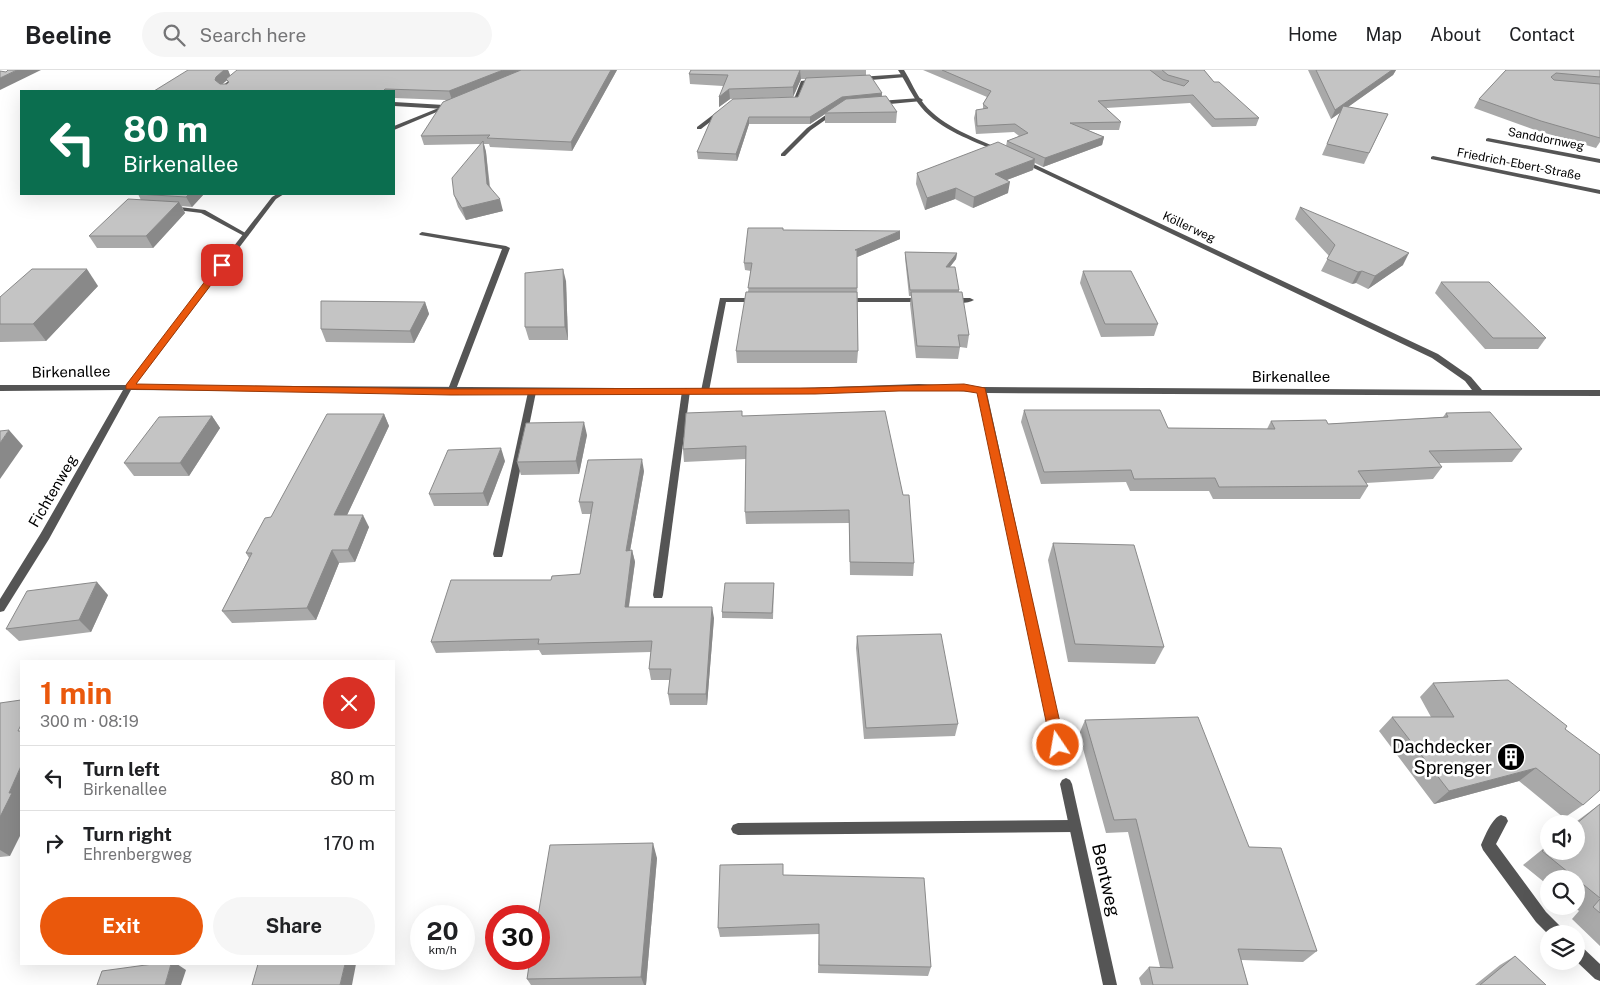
<!DOCTYPE html>
<meta charset="utf-8">
<style>
:root{--surface:#fff;--page:#f6f6f6;--text:#202124;--muted:#757577;--line:#e0e0e0;--accent:#ea580c}
body{margin:0;font-family:"Public Sans",sans-serif;background:var(--page);color:var(--text);height:100vh;display:flex;flex-direction:column;font-size:19px;white-space:nowrap}
*{box-sizing:border-box;margin:0}
p{font-size:16px;color:var(--muted)}
.icon{flex:none;width:28px;height:28px;fill:none;stroke:currentColor;stroke-width:2;stroke-linecap:round;stroke-linejoin:round}
.map{position:relative;flex:1;overflow:hidden}
.details{position:absolute;left:20px;top:590px;width:375px;height:305px;display:flex;flex-direction:column;background:var(--surface);border-radius:0px;box-shadow:0 5px 20px #0002}
.details>*{flex:none}
.guide{position:absolute;left:20px;top:20px;width:375px;height:105px;border-radius:0px;box-shadow:0 5px 20px #0002;background:#0b6e4f;color:#fff;overflow:hidden}
.controls{position:absolute;left:1540px;top:745px;display:grid;gap:10px}
.controls a{display:grid;place-items:center;width:45px;height:45px;border-radius:50%;background:var(--surface);box-shadow:0 5px 20px #0002;font-size:25px}
.speed{position:absolute;left:410px;top:835px;display:flex;gap:10px;font-size:25px;font-weight:700;text-align:center}
.speed>*{display:grid;place-content:center;width:65px;height:65px;border-radius:50%;background:var(--surface);box-shadow:0 5px 20px #0002;line-height:1}
.speed small{font-size:12px;font-weight:400}
.speed .limit{border:8px solid #d22;background:#fff;color:#111}
.pin{position:absolute;display:grid;place-items:center;width:42px;height:42px;color:#fff;margin:-21px;border-radius:10px;box-shadow:0 2px 8px #0006}
.me{position:absolute;width:55px;margin:-28px;rotate:348deg;stroke-linejoin:round;filter:drop-shadow(0 0 4px #0008)}
.turn{display:flex;align-items:center;gap:18px;height:105px;padding:0 20px;font-size:22px}
.turn .icon{width:65px;height:65px;stroke-width:2.5}
.turn b{display:block;font-size:35px;line-height:42px}
.round{display:grid;place-items:center;flex:none;width:52px;height:52px;border-radius:26px;background:var(--page)}
.head{display:flex;align-items:center;justify-content:space-between;height:85px;padding:0 20px}
h1{font-size:30px;font-weight:700;line-height:38px;color:var(--accent)}
.button{display:flex;gap:10px;margin-top:auto;padding:10px 20px}
.button a{flex:1;height:58px;border-radius:30px;background:var(--accent);color:#fff;font-size:20px;font-weight:700;line-height:58px;text-align:center}
.button a+a{background:var(--page);color:var(--text)}
ul{padding:0;list-style:none}
li{display:flex;align-items:center;gap:15px;height:65px;padding:0 20px;border-top:1px solid var(--line)}
li div{flex:1}
li b{display:block;font-size:19px}
li em{font-style:normal}
header{display:flex;align-items:center;gap:30px;box-sizing:border-box;height:70px;padding:0 25px;background:var(--surface);border-bottom:1px solid var(--line)}
header strong{font-size:24px}
nav{display:flex;gap:28px;margin-inline-start:auto;font-size:18px}
.search{width:350px;height:45px;background:var(--page);display:flex;align-items:center;gap:12px;box-sizing:border-box;padding:0 18px;border-radius:28px;color:var(--muted);font-size:19px}
.map>svg:first-child{display:block}
</style>
<header>
<strong>Beeline</strong>
<div class="search"><svg class="icon" aria-label="search" viewBox="0 0 24 24"><circle cx="10" cy="10" r="6"/><path d="M15 15l6 6"/></svg>Search here</div>
<nav><a>Home</a><a>Map</a><a>About</a><a>Contact</a></nav>
</header>
<div class="map">
<svg width="1600" height="915" viewBox="0 0 1600 915">
<rect width="100%" height="100%" fill="#fff"/>
<g fill="none" stroke-linecap="round" stroke-linejoin="round">
<g fill="#555" fill-rule="evenodd">
<path d="M242,0H248L227,18L231,21H225L221,19V17Z"/>
<path d="M904,4L907,6L906,7L859,11L856,9L859,7Z"/>
<path d="M817,9L819,10V12L805,13L798,32L786,33L783,31L794,29L801,11Z"/>
<path d="M920,28L923,30L922,31L879,35L876,33L879,31Z"/>
<path d="M394,32L444,35L447,37L444,39L394,36Z"/>
<path d="M833,40L838,41L811,60L785,86H781V84L807,58Z"/>
<path d="M718,41L723,42L701,59H697V57Z"/>
<path d="M1488,68L1600,89V93L1486,71V69Z"/>
<path d="M1433,86L1600,120V124L1431,89V87Z"/>
<path d="M171,136L205,140L249,165L244,166L201,143L169,139L168,138Z"/>
<path d="M422,162L506,176L510,178L455,322L451,325L447,322L502,179L420,165L419,164Z"/>
<path d="M720,228H759L763,230L759,232H726L709,321L705,324L701,321Z"/>
<path d="M843,228H924L928,230L924,232H846L842,230Z"/>
<path d="M948,228H970L974,230C968,234 953,234 947,230Z"/>
<path d="M686,318L690,321L663,525L662,528H654L653,525L682,321Z"/>
<path d="M532,319L536,322L503,484L502,487H494L493,484L528,322Z"/>
<path d="M1501,745L1506,747L1508,751L1496,774L1546,842L1563,859L1565,864L1549,865L1536,852L1483,780L1481,775C1485,766 1492,748 1501,745Z"/>
<path d="M1074,750L1079,752L1081,756L1079,760L1074,762L738,765L733,763L731,759L733,755L738,753Z"/>
<path d="M1576,874L1581,876L1600,894V911L1595,909L1576,891Z"/>
</g>
<g fill="#555" fill-rule="evenodd">
<path d="M898,0H904C911,11 916,24 924,34C943,57 976,68 1002,80V82H998C972,70 940,60 921,37C912,26 906,12 898,0Z"/>
<path d="M446,35L451,36L394,60V56Z"/>
<path d="M1021,90H1025L1438,284L1471,307L1482,320H1600V326L987,323L1064,675L1062,679L1058,681L1054,679L1052,675L978,322L919,319L770,324L131,320L49,469L4,541L0,542V529L41,463L123,320L0,321V315H126L272,127L277,124H284L276,129L135,315L770,319L919,314L982,317L1472,320L1465,311L1432,288L1021,92Z"/>
<path d="M1066,708L1070,710L1072,714L1117,915H1103L1060,714L1062,710Z"/>
</g>
</g>
<g fill="#a9a9a9" fill-rule="evenodd">
<path d="M228,0L230,6L617,0L572,81L490,77L489,74H484L486,82L490,116L503,141L466,150L458,137L454,125L480,74L424,75L421,66L446,30L394,28V21H154ZM227,10L228,13L227,14H222Z"/>
<path d="M691,0H866V5L882,23V26L897,42L896,53H825V44L810,54H749L737,91L698,89L697,82L713,45L798,27L806,9H801L793,27L730,29L719,37L723,16L690,14L689,4Z"/>
<path d="M923,0H1204L1214,12L1259,48L1256,56L1212,57L1190,33L1106,38L1121,52L1119,60H1088L1104,67L1102,75L1043,97L1035,93L1033,100L1007,110L1008,123L973,138L955,129L925,140L916,114L917,103L1006,76L1007,71L1019,66L1014,62L976,64L974,48L976,40L983,39V34L987,27Z"/>
<path d="M1308,0H1396L1393,5L1348,37L1388,44L1364,94L1322,85L1341,42L1331,49Z"/>
<path d="M1506,0H1600V72L1596,78L1535,60L1474,38L1479,29Z"/>
<path d="M138,124H204L192,137L182,136L185,143L153,178H97L89,166L141,130Z"/>
<path d="M1300,137L1403,195L1368,219L1356,213L1352,214L1321,201L1329,186L1295,149Z"/>
<path d="M783,160L900,169L857,187L858,281L857,293H737L736,281L748,222L751,201L745,200L744,193Z"/>
<path d="M905,182L957,183L956,189L950,197L959,220V222L969,265L967,278L960,277L958,289L916,288L910,234L911,226H909L905,188Z"/>
<path d="M1083,201L1158,254L1154,266L1101,267L1080,213Z"/>
<path d="M566,211L568,270H529L525,257Z"/>
<path d="M1441,212L1546,268L1538,279H1485L1435,223Z"/>
<path d="M98,216L46,271L0,272V227Z"/>
<path d="M425,232L429,244L414,273L326,272L321,259Z"/>
<path d="M1024,340L1168,358L1267,359L1271,351L1328,354L1443,347L1446,343L1522,379L1512,392L1439,393L1442,397L1433,409L1366,413L1368,416L1360,429H1213L1209,421H1130L1126,412L1041,414L1021,352Z"/>
<path d="M384,344L389,356L347,445L369,457L355,492L339,493L316,550L232,553L222,541L249,488L246,483L271,447Z"/>
<path d="M212,346L220,358L189,406H134L124,393Z"/>
<path d="M742,346L914,493L913,506L850,505L849,453L746,454L745,442L746,389L684,392L683,379Z"/>
<path d="M587,365L579,404L521,405L517,392Z"/>
<path d="M505,391L488,436H434L429,424Z"/>
<path d="M644,401L630,481L632,480L635,492L629,537L714,548L707,635H670L668,624L670,610H651L649,599L651,582L542,585L539,580L436,583L431,572L551,510L580,504L591,444H582L579,432Z"/>
<path d="M1053,473L1164,577L1155,594L1068,592L1048,490Z"/>
<path d="M774,513L773,549L722,548V542Z"/>
<path d="M108,525L91,562L19,571L6,559Z"/>
<path d="M857,566L958,654L955,666L864,669L856,578Z"/>
<path d="M1433,613L1565,659L1583,735L1564,748L1519,711L1434,734L1379,661L1392,647H1431L1420,627Z"/>
<path d="M0,633L10,786L0,787Z"/>
<path d="M1085,650L1249,777L1317,881L1303,892L1241,890L1248,915H1141L1139,908L1149,897H1160L1128,762L1106,763L1079,664Z"/>
<path d="M1600,734V876L1572,849L1579,841L1574,836H1576V809H1549V816L1523,795L1549,774V781L1576,754H1573Z"/>
<path d="M657,788L646,915H531L527,909Z"/>
<path d="M783,805L931,897L928,906L818,903L819,864L720,867L718,858Z"/>
<path d="M1515,886L1546,915H1475L1500,895Z"/>
</g>
<g fill="#898989">
<path d="M17,0H41L0,20V8Z"/>
<path d="M224,0H228L231,7L220,16L215,10L216,7Z"/>
<path d="M503,0H526L452,30L449,21Z"/>
<path d="M611,0H617L572,81L571,72Z"/>
<path d="M800,0L801,9L793,27V17Z"/>
<path d="M1392,0H1396L1393,5L1331,49L1335,40Z"/>
<path d="M729,19L730,29L719,37V27Z"/>
<path d="M882,23L881,30L825,43V44L810,54V47L842,27Z"/>
<path d="M749,47V54L737,91L736,84Z"/>
<path d="M1104,67L1102,75L1043,97L1045,88Z"/>
<path d="M483,71L486,82L490,125L487,114Z"/>
<path d="M1035,89L1033,100L993,115L995,104Z"/>
<path d="M1010,112L1008,123L973,138L974,127Z"/>
<path d="M956,118L955,129L925,140L927,128Z"/>
<path d="M189,124H204L192,137L186,127Z"/>
<path d="M500,129L503,141L466,150L462,138Z"/>
<path d="M179,132L185,143L153,178L146,166Z"/>
<path d="M900,161V169L855,188V180Z"/>
<path d="M957,183L956,189L945,203L946,197Z"/>
<path d="M1409,183L1403,195L1368,219L1375,206Z"/>
<path d="M87,199L98,216L46,271L33,254Z"/>
<path d="M563,199L566,211L568,270L565,257Z"/>
<path d="M1362,201L1356,213L1352,214L1358,202Z"/>
<path d="M425,232L429,244L414,273L410,261Z"/>
<path d="M384,344L389,356L341,458L334,445Z"/>
<path d="M212,346L220,358L189,406L180,393Z"/>
<path d="M584,352L587,365L579,404L576,391Z"/>
<path d="M9,360L23,376L0,409V373Z"/>
<path d="M501,378L505,391L488,436L483,423Z"/>
<path d="M642,389L644,401L628,492L626,481Z"/>
<path d="M363,445L369,457L355,492L348,480Z"/>
<path d="M332,480L339,493L316,550L307,538Z"/>
<path d="M632,480L635,492L627,548L625,537Z"/>
<path d="M97,512L108,525L91,562L79,550Z"/>
<path d="M712,537L714,548L707,635L706,624Z"/>
<path d="M21,696V764L10,786L0,780V747L9,723Z"/>
<path d="M1536,698L1519,711L1434,734L1449,721Z"/>
<path d="M653,773L657,788L646,915H644L641,907Z"/>
<path d="M171,894H177L186,900L181,915H165Z"/>
<path d="M345,894H356L352,915H340Z"/>
</g>
<g fill="#c4c4c4" stroke="#898989">
<path d="M8,0H17L0,8V1L6,2Z"/>
<path d="M188,0H224L216,7L215,10L220,14H227L229,12L226,9L237,0H503L449,21L385,19L383,21H154Z"/>
<path d="M521,0H611L571,72L487,68L490,65L421,66L443,32Z"/>
<path d="M691,0H800L793,17L729,19L719,27L728,5L689,4Z"/>
<path d="M942,0H1150L1163,10L1184,16L1189,11L1168,5L1162,0H1204L1214,12H1219L1259,48L1215,49L1193,25L1098,31L1121,52L1070,53L1104,67L1045,88L1007,71L1028,63L1015,54L977,56L976,40L988,38L983,34L991,21Z"/>
<path d="M1316,0H1392L1335,40Z"/>
<path d="M1506,0H1600V7L1556,3L1551,7L1554,10L1600,14V68L1541,51L1479,29Z"/>
<path d="M870,5L882,23L842,27L810,47H749L736,84L697,82L713,45L733,29L798,27L806,8Z"/>
<path d="M886,26L897,42L825,43L846,29Z"/>
<path d="M1343,36L1388,44L1369,83L1327,74Z"/>
<path d="M483,71L487,114L500,129L462,138L454,125L452,108Z"/>
<path d="M998,72L1035,89L995,104L1010,112L974,127L956,118L927,128L917,103Z"/>
<path d="M138,124H189L186,127Z"/>
<path d="M128,129L179,132L146,166H89Z"/>
<path d="M1300,137L1409,183L1375,206L1362,201L1358,202L1327,189L1335,175Z"/>
<path d="M748,158H783V160L900,161L855,180H857V218H748L752,193H744Z"/>
<path d="M905,182L957,183L946,197H955L959,220H910Z"/>
<path d="M32,199H87L33,254H0V227Z"/>
<path d="M563,199L565,257H525V203Z"/>
<path d="M1083,201H1131L1158,254H1105Z"/>
<path d="M1441,212H1489L1546,268H1493Z"/>
<path d="M746,222H857L858,281H736Z"/>
<path d="M911,222H962L969,265H958L960,277L917,276Z"/>
<path d="M321,231L425,232L410,261L321,259Z"/>
<path d="M1024,340H1160L1168,358L1275,359L1271,351L1326,350L1328,354L1448,347L1446,343L1490,342L1522,379L1429,381L1442,397L1358,401L1368,416L1219,417L1215,408L1134,409L1131,400L1044,402Z"/>
<path d="M742,341V346L885,341L903,425H909L914,493L850,492L849,440L745,442L746,376L683,379L686,343Z"/>
<path d="M327,344H384L334,445H363L348,480H332L307,538L222,541L252,483H246L265,448L271,447Z"/>
<path d="M212,346L180,393H124L159,347Z"/>
<path d="M584,352L576,391L517,392L526,353Z"/>
<path d="M9,360L0,373V361Z"/>
<path d="M501,378L483,423L429,424L448,380Z"/>
<path d="M642,389L626,481L632,480L625,537H712L706,624H668L671,599H649L652,571L538,574L539,569L431,572L451,510H551L552,506L580,504L593,432H579L588,390Z"/>
<path d="M1053,473L1134,475L1164,577L1075,574Z"/>
<path d="M97,512L79,550L6,559L27,521Z"/>
<path d="M725,513H774L772,543L722,542Z"/>
<path d="M941,564L958,654L866,658L857,566Z"/>
<path d="M1508,610L1567,656L1565,659L1600,685V720L1583,735L1536,698L1449,721L1392,647H1454L1433,613Z"/>
<path d="M21,630V655L18,661H21V696L9,723H12L0,747V633Z"/>
<path d="M1198,647L1249,777L1281,778L1317,881L1238,879L1248,915H1153L1149,897L1173,898L1136,749L1114,750L1085,650Z"/>
<path d="M1600,734V828L1542,781L1549,776V781H1576V754Z"/>
<path d="M653,773L641,907L527,909L530,889H539V846H538L550,775Z"/>
<path d="M783,794V805L924,808L931,897L819,895V854L718,858L720,795Z"/>
<path d="M1600,829V843L1593,837Z"/>
<path d="M1515,886L1546,915H1480Z"/>
<path d="M153,894H171L165,915H97L102,901Z"/>
<path d="M258,894H345L340,915H252Z"/>
</g>
<path fill="#ea580c" stroke="#983908" d="M219,193L226,195L136,314L451,319L815,318L964,314L985,318L1065,675L1063,680L1058,681L1053,680L1051,675L977,323L964,321H899L815,324L451,325L126,319V315Z"/>
<defs>
<symbol id="building-disc" viewBox="-11 -11 22 22"><circle r="9.5" fill="#000" stroke="#fff"/><path d="M-4-6H4V6H1V3H-1V6H-4ZM-2.5-4.3h1.7v1.8h-1.7ZM.8-4.3h1.7v1.8H.8ZM-2.5-1h1.7V.8h-1.7ZM.8-1h1.7V.8H.8Z" fill="#fff"/></symbol>
</defs>
<g fill-rule="evenodd">
<use href="#building-disc" x="1495" y="671" width="32" height="32"/>
</g>
<g text-anchor="middle" stroke-width="5" stroke-linejoin="round" paint-order="stroke">
<g font-size="12" fill="#000" stroke="#fff">
<text transform="translate(1546 69) rotate(11)" y="4">Sanddornweg</text>
<text transform="translate(1519 94) rotate(11)" y="4">Friedrich-Ebert-Straße</text>
<text transform="translate(1189 157) rotate(25)" y="4">Köllerweg</text>
</g>
<g font-size="15" fill="#000" stroke="#fff">
<text transform="translate(71 302) rotate(-1)" y="5">Birkenallee</text>
<text x="1291" y="312">Birkenallee</text>
<text transform="translate(53 421) rotate(-60)" y="5">Fichtenweg</text>
</g>
<g font-size="18" fill="#000" stroke="#fff" text-anchor="end">
<text x="1492" y="683">Dachdecker<tspan x="1492" dy="21">Sprenger</tspan></text>
</g>
<g font-size="18" fill="#000" stroke="#fff">
<text transform="translate(1106 810) rotate(77)" y="6">Bentweg</text>
</g>
</g>
</svg>
<div class="controls">
<a><svg class="icon" aria-label="sound" viewBox="0 0 24 24"><path d="M4 9h4l5-4v14l-5-4H4zM17 9q2 3 0 6"/></svg></a>
<a><svg class="icon" aria-label="search" viewBox="0 0 24 24"><circle cx="10" cy="10" r="6"/><path d="M15 15l6 6"/></svg></a>
<a><svg class="icon" aria-label="layers" viewBox="0 0 24 24"><path d="M12 4l9 5-9 5-9-5zM3 14l9 5 9-5"/></svg></a>
</div>
<div class="speed"><div>20<small>km/h</small></div><div class="limit">30</div></div>
<div class="pin" style="left:222px;top:195px;background:#d93025"><svg class="icon" aria-label="arrive" viewBox="0 0 24 24"><path d="M6 21V4h12l-3 4 3 4H6"/></svg></div>
<svg class="me" style="left:1058px;top:675px" viewBox="-20 -20 40 40"><circle r="17" fill="#ea580c" stroke="#fff" stroke-width="3"/><path d="M0-11L8 9 0 5-8 9z" fill="#fff"/></svg>
<div class="guide">
<div class="turn"><svg class="icon" aria-label="left" viewBox="0 0 24 24"><path d="M17 20v-9H6M10 6l-5 5 5 5"/></svg><div><b>80 m</b>Birkenallee</div></div>
</div>
<section class="details">
<div class="head"><div><h1>1 min</h1><p>300 m · 08:19</p></div><a class="round" style="background:#d93025;color:#fff"><svg class="icon" aria-label="close" viewBox="0 0 24 24"><path d="M6 6l12 12M18 6L6 18"/></svg></a></div>
<ul>
<li><svg class="icon" aria-label="left" viewBox="0 0 24 24"><path d="M17 20v-9H6M10 6l-5 5 5 5"/></svg><div><b>Turn left</b><p>Birkenallee</p></div><em>80 m</em></li>
<li><svg class="icon" aria-label="right" viewBox="0 0 24 24"><path d="M7 20v-9h11M14 6l5 5-5 5"/></svg><div><b>Turn right</b><p>Ehrenbergweg</p></div><em>170 m</em></li>
</ul>
<div class="button"><a>Exit</a><a>Share</a></div>
</section>
</div>
